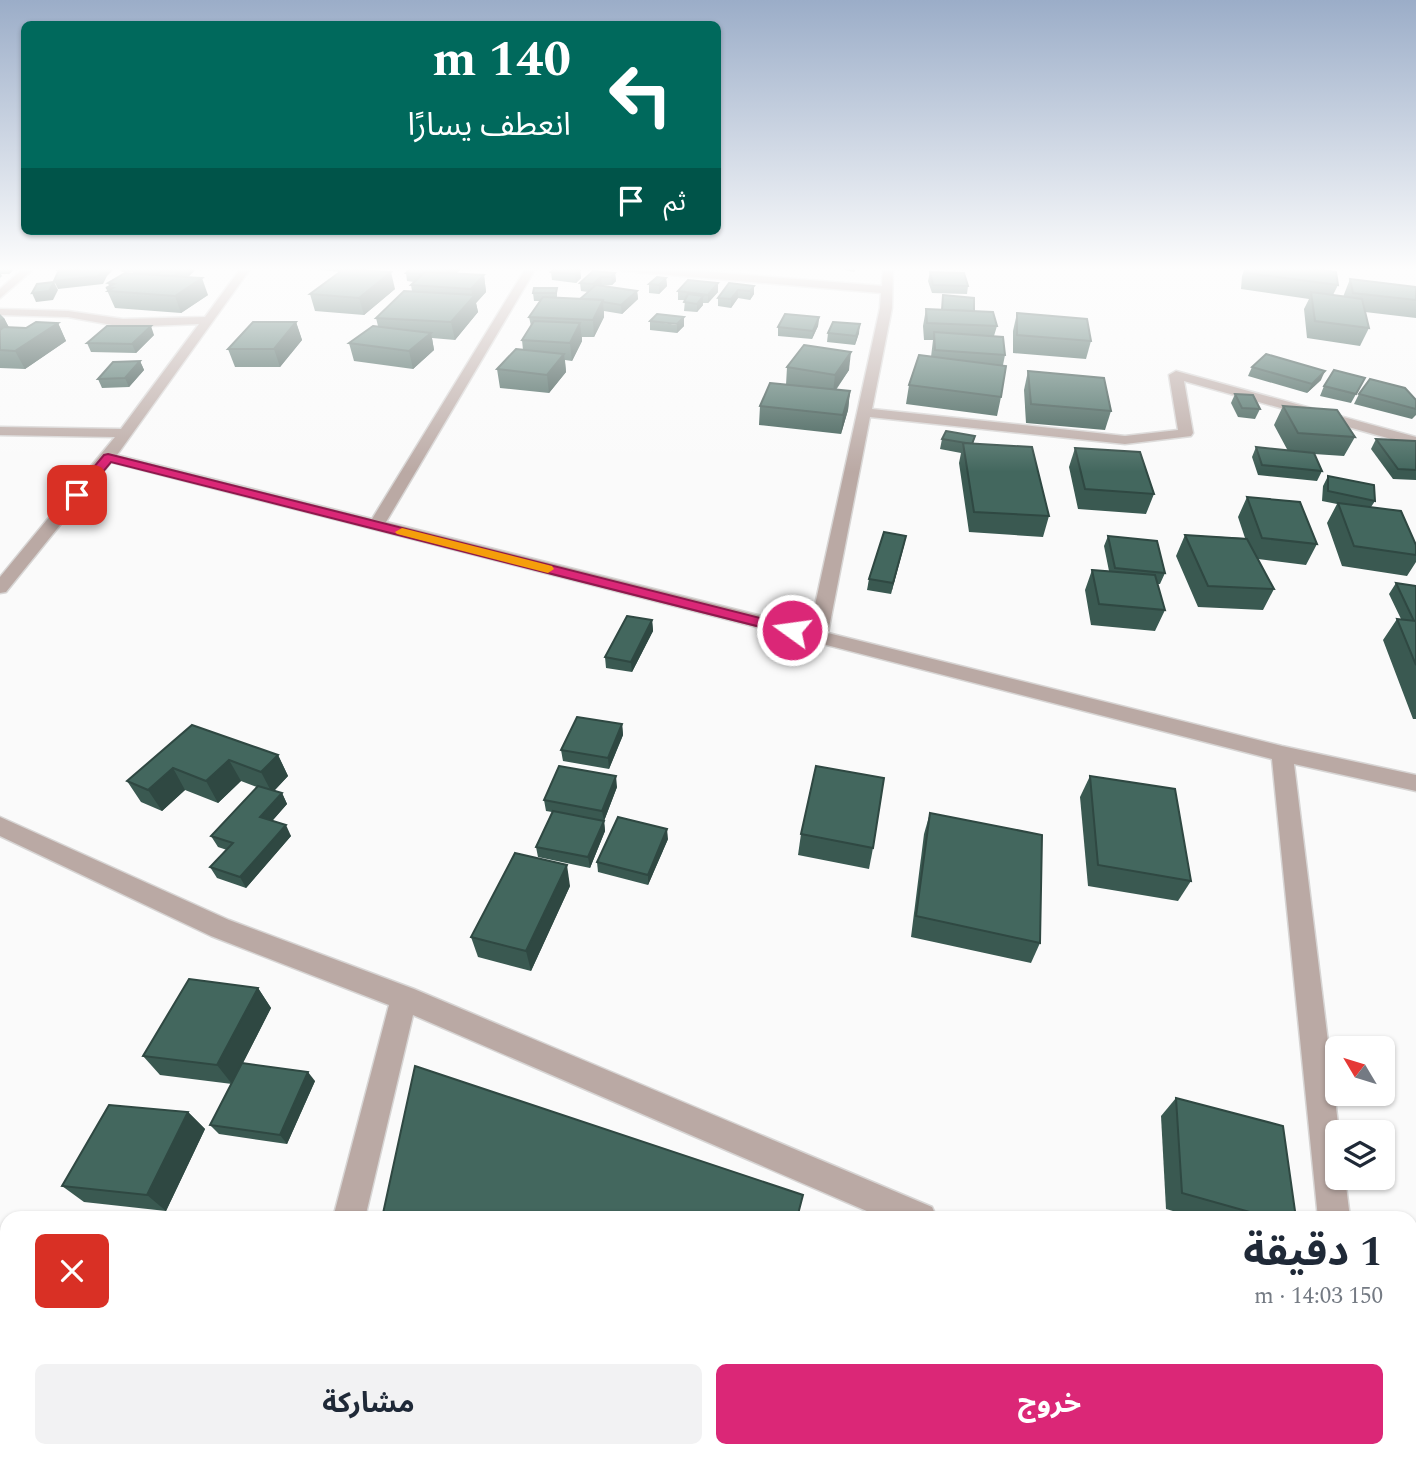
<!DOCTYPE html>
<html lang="ar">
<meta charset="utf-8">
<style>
:root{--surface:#fff;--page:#f2f2f3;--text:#1f2937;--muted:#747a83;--accent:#db2777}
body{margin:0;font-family:Spectral,"Noto Sans Arabic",serif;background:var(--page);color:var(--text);direction:rtl;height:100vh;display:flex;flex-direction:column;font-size:26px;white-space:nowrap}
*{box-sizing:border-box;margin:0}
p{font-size:23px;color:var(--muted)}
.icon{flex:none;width:38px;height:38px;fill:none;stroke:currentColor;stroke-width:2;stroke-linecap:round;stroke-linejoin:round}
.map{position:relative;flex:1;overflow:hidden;direction:ltr}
.sheet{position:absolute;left:0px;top:1211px;width:1418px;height:247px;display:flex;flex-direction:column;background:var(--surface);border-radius:21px 21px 0 0;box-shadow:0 2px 5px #0004;direction:rtl}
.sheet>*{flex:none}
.banner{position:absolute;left:21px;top:21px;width:700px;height:214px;border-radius:10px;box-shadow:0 2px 5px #0004;direction:rtl;background:#00695c;color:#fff;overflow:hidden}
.needle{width:46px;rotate:308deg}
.fabs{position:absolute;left:1325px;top:1036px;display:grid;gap:14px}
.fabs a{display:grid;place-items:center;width:70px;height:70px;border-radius:10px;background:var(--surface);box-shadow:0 2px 5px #0004;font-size:35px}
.pin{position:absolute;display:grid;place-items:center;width:60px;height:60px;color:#fff;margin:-30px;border-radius:14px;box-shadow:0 4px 10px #0006}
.me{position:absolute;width:77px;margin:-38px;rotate:284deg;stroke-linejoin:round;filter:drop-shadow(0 0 5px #0008)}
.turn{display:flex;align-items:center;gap:24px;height:147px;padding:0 35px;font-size:32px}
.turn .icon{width:91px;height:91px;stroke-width:2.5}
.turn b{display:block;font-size:49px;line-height:60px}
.then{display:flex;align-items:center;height:66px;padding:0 35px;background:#0003;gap:14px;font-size:26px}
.round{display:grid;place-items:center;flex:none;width:74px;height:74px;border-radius:10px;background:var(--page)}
.head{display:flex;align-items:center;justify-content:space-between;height:119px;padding:0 35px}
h1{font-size:42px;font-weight:700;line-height:52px}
.primary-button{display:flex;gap:14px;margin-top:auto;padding:14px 35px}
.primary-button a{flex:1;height:80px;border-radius:10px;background:var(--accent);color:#fff;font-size:28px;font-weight:700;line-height:80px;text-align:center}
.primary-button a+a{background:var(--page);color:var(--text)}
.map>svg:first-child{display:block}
</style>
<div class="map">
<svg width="1416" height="1457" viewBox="0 0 1416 1457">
<rect width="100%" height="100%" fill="#fafafa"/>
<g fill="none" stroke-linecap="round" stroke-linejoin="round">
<defs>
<g id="minor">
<path d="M24,268H35L0,298V289Z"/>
<path d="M241,268H251L117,455L372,519L526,268H536L386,522L810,628L880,308L881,293L623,271L618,268H663L882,286L883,268H893L892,308L872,409L1125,436L1178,430L1169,375L1176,371L1416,437V446L1184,381L1193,433L1191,436L1125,444L870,417L828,633L1282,746L1416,775V791L1294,764L1339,1132H1337V1178H1345L1350,1218H1318L1272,759L111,462L6,592L0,593V577L115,437L0,435V427L121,429L199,324L123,327L68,317L0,315V309L68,311L123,319L205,317Z"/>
<path d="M0,817L229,920L414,989L932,1207L937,1218H883L413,1015L365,1218H333L389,1005L211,936L0,836Z"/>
<path d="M1410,1406L1416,1408V1444L1410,1443Z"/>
<path d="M272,1451H310L308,1457H270Z"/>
</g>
</defs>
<use href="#minor" stroke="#d7d5d4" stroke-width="3"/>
<use href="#minor" fill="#baa9a4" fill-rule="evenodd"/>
</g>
<g fill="#3a5951">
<path d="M0,268H15L9,274H1L2,276L0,278Z"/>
<path d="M120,268H197L189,276H182V277L208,295L181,313L115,308L106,288L109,286L108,283L133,274V272H122Z"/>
<path d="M321,268H369L366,271L395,289L364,315L315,311L310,294L341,272L321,270Z"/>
<path d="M411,268H462L456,274L484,275L486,292L476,303L478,312L455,340L432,338L434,350L413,369L354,361L349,343L378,326L376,318L412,291L411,285L414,282L407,281L406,273Z"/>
<path d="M834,268H857L854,272Z"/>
<path d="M1245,268H1310L1338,285L1333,295L1343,297L1350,279L1416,287V318L1365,312L1369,328L1360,346L1307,338L1304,309L1309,299L1241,289L1242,276Z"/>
<path d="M580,270L581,278L576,283L552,280L551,272Z"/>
<path d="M930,272L968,286L967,294L932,293L928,281Z"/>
<path d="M615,273L616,281L612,285L601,286L637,291L638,299L622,314L604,311V317L594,337H582V341L572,361L565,360L566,372L549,393L500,388L497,369L523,350L522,340L531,326L529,317L540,301H534L533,293L557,288V298L580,299L588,292L581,291L580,283Z"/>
<path d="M666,278L667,286L659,294L649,293V284Z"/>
<path d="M718,283V292L708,303H703V305L697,312L684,311L685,300H678V291Z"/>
<path d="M729,283L754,286V294L750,300L738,298L731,308L718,306V298Z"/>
<path d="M926,309L974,311L997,326L994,336L1005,355L1003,365L1001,397L997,416L906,404L909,385L931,357L933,340H924L923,326Z"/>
<path d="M1017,313L1091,341L1086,359L1013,353V331Z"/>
<path d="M0,314L4,318L9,328H26L58,323L66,341L25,369L0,368Z"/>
<path d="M819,317L818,326L812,339L778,336V327Z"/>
<path d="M650,321L684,326L677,333L650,330Z"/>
<path d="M296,322L302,340L280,367H235L228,349Z"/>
<path d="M828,333H859L855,345L827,342Z"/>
<path d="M154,335L136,353L91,352L87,343Z"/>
<path d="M140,361L144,370L129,387L102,388L98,379Z"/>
<path d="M787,367L849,370L836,390L850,391L848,410L841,434L759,425L760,406L786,385Z"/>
<path d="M1252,367L1321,380L1307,393L1248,376Z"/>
<path d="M1028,371L1111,411L1105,430L1026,423L1024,390Z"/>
<path d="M1365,378L1351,403L1320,396L1324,386Z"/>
<path d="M1235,394L1260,409L1255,419L1238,417L1231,403Z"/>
<path d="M1359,394L1416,400V415L1412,419L1354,404Z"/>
<path d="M1283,406L1355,437L1344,456L1314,454L1322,471L1317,481L1258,475L1252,457L1256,447L1288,451L1274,425Z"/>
<path d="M975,436L973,444L1049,516L1043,537L969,532L959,463L961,453L940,449L942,439Z"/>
<path d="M1376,439L1416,441V480L1393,479L1371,449Z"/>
<path d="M1075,448L1154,494L1146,514L1078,509L1069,467Z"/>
<path d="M1328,476L1375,501L1371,507L1416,545V562L1407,576L1342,566L1327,523L1337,504L1322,501L1323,486Z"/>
<path d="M1247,497L1317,544L1306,565L1258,559L1274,589L1263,610L1198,607L1176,556L1185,535L1245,538L1238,517Z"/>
<path d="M906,536L891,594L867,590L869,579Z"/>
<path d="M1108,536L1165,573L1160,584H1157L1165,610L1155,631L1091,625L1085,590L1092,570L1109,571L1104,546Z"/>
<path d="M1396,583L1416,586V719H1413L1383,640L1397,619H1401L1389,594Z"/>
<path d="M652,620L653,631L632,672L606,668L605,657Z"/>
<path d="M622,724L623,735L609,769L563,761L561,750Z"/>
<path d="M192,725L278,755L288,776L274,791L282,793L287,804L272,821L291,836L246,888L217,878L210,867L227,850L218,847L211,836L257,787L241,781L218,803L185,790L162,811L141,802L127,781Z"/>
<path d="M1090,776L1191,881L1178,901L1088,886L1080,797Z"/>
<path d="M617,787L604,821L605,831L590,868L538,857L536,847L552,812L546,811L544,800Z"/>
<path d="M930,813L1040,943L1031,963L911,937L924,834Z"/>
<path d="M801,834L873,848L869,869L798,855Z"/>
<path d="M668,839L648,885L598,872L597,862Z"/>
<path d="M570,886L531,971L478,957L471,937Z"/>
<path d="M258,988L271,1008L243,1063L315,1081L287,1144L219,1134L210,1125L232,1084L160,1075L143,1056Z"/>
<path d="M1176,1098L1296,1218H1197L1166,1209L1161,1116Z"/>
<path d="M188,1112L205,1129L166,1211L84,1202L62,1186Z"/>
<path d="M574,1451H742L741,1457H589Z"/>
</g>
<g fill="#2f4842">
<path d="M6,268H15L9,274Z"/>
<path d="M103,268H115L107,276L103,284L58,289L54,281Z"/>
<path d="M187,268H197L189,276Z"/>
<path d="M451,268H462L445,284L443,276Z"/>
<path d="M580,270L581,278L576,283L575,274Z"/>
<path d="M391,272L395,289L364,315L359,298Z"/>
<path d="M615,273L616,281L612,285L611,277Z"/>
<path d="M484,275L486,292L476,303L478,312L455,340L451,322L473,298L471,289Z"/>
<path d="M601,277L602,285L594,293L593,284Z"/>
<path d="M202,278L208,295L181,313L175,296Z"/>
<path d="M666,278L667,286L659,294V285Z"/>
<path d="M54,282L58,290L53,300L36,302L32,293Z"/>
<path d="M718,283V292L708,303V295Z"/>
<path d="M754,286V294L750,300V291Z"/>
<path d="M738,290V298L731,308V299Z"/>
<path d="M637,291L638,299L622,314L621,305Z"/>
<path d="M703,296V305L697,312V304Z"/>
<path d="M603,300L604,317L594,337L593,320Z"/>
<path d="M684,317V326L677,333V324Z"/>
<path d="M819,317L818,326L812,339L813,331Z"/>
<path d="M4,318L13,335L0,343V320Z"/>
<path d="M296,322L302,340L280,367L274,349Z"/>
<path d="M58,323L66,341L25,369L15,351Z"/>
<path d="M580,323L582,341L572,361L570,343Z"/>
<path d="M860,324L859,333L855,345L856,336Z"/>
<path d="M151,326L154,335L136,353L132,344Z"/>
<path d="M431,333L434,350L413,369L409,351Z"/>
<path d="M851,352L849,370L833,393L835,375Z"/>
<path d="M564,354L566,372L549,393L547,375Z"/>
<path d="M140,361L144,370L129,387L125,378Z"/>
<path d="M1325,371L1321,380L1307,393L1312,384Z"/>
<path d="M850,391L848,410L841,434L843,415Z"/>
<path d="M906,536L904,546L891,594L893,583Z"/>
<path d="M652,620L653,631L632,672L631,662Z"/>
<path d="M622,724L623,735L609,769L608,758Z"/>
<path d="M278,755L288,776L272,793L261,772Z"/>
<path d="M229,760L241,781L218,803L206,781Z"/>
<path d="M173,768L185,790L162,811L148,790Z"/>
<path d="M616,776L617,787L604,821L605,831L590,868L588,857L604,821L602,811Z"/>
<path d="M282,793L287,804L266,828L260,817Z"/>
<path d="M286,825L291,836L246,888L240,877Z"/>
<path d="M667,829L668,839L648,885V875Z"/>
<path d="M567,865L570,886L531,971L526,951Z"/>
<path d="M258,988L271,1008L232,1084L217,1065Z"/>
<path d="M308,1072L315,1081L287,1144L280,1135Z"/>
<path d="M188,1112L205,1129L166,1211L147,1195Z"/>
</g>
<g fill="#43675e" stroke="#2f4842" stroke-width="2">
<path d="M60,268H103L99,276L54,281L58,272L80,270H58Z"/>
<path d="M411,268H451L446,273L425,272L422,274L406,273Z"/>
<path d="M555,268H565L580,270L575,274L551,272Z"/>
<path d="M1247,268H1310L1336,272L1338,285L1247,273Z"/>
<path d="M344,269L391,272L359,298L310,294Z"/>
<path d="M162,271L180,272L173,276L156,275Z"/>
<path d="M593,271L615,273L611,277H601L593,284L580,283Z"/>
<path d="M425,272L484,275L471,289L411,285Z"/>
<path d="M930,272L964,273L968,286L933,285Z"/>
<path d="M125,273L202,278L175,296L108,291L113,288H106L114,284L108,283Z"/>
<path d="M657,277L666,278L659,285L649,284Z"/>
<path d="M1350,279L1416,287V300L1353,293Z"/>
<path d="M688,280L718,283L708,295L678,291Z"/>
<path d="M54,282L49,291L32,293L37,284Z"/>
<path d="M729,283L754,286L750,291L738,290L731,299L718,298Z"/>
<path d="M596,285L637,291L621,305L603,302V300L580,299Z"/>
<path d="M534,288H557L556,293H533Z"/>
<path d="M404,291L475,295L451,322L376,318Z"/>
<path d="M1311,292L1362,299L1369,328L1315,321Z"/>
<path d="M688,294L703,296L697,304L684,302Z"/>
<path d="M943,295L974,298V311L942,310Z"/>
<path d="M543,297L603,300L593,320L529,317Z"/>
<path d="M926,309L993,312L997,326L927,323Z"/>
<path d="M1017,313L1087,319L1091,341L1017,335Z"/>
<path d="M657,314L684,317L677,324L650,321Z"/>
<path d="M785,314L819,317L813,331L778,327Z"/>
<path d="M534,321L580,323L570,343L522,340Z"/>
<path d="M36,322L58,323L15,351L0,350V330L4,327L26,328Z"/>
<path d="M253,322H296L274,349H228Z"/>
<path d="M833,322L860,324L856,336L828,333Z"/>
<path d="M107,326H151L132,344L87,343Z"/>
<path d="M373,326L431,333L409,351L349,343Z"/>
<path d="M934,332L1003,337L1005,355L935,350Z"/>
<path d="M804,345L851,352L835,375L787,367Z"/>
<path d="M516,349L564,354L547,375L497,369Z"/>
<path d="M1266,354L1325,371L1312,384L1252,367Z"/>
<path d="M919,355L1006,366L1001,397L909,385Z"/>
<path d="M140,361L125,378L98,379L113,362Z"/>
<path d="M1334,370L1365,378L1356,394L1324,386Z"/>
<path d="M1028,371L1104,378L1111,411L1031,404Z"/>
<path d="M1370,379L1405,388L1416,400V409L1359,394Z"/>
<path d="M770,383L850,391L843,415L760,406Z"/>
<path d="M1235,394L1253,395L1260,409L1242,408Z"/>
<path d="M1283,406L1337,410L1355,437L1298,433Z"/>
<path d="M946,431L975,436L972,444L942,439Z"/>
<path d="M1376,439L1416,441V470L1398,469Z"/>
<path d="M963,443L1032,447L1049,516L974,512Z"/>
<path d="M1256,447L1314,453L1322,471L1262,465Z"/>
<path d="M1075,448L1140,452L1154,494L1085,489Z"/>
<path d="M1328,476L1374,485L1375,501L1328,491Z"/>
<path d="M1247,497L1300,502L1317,544L1262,538Z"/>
<path d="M1338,503L1401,511L1416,545V555L1354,546Z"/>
<path d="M884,532L906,536L893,583L869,579Z"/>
<path d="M1185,535L1247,539L1274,589L1208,586Z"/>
<path d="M1108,536L1157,541L1165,573L1115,568Z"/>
<path d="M1092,570L1155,575L1165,610L1099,604Z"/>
<path d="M1396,583L1416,586V621H1414Z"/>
<path d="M627,616L652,620L631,662L605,657Z"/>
<path d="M1397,619L1416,621V665Z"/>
<path d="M577,717L622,724L608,758L561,750Z"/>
<path d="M192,725L278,755L261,772L229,760L206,781L173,768L148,790L127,781Z"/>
<path d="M559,766L616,776L602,811L544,800Z"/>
<path d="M816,766L884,778L873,848L801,834Z"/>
<path d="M1090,776L1175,789L1191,881L1098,865Z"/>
<path d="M258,786L282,793L260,817L286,825L240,877L210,867L233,843L211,836Z"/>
<path d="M553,811L604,821L588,857L536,847Z"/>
<path d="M930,813L1042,835L1040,943L916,916Z"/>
<path d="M618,817L667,829L648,875L597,862Z"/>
<path d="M515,853L567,865L526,951L471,937Z"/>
<path d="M189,979L258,988L217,1065L143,1056Z"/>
<path d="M242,1063L308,1072L280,1135L210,1125Z"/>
<path d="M415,1066L803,1195L797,1218H382Z"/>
<path d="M1176,1098L1283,1126L1296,1218H1271L1182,1193Z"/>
<path d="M109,1105L188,1112L147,1195L62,1186Z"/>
<path d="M603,1451H741L740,1457H618Z"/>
</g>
<linearGradient id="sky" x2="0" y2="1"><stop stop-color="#9badc8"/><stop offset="0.57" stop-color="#fdfdfd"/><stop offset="1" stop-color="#fdfdfd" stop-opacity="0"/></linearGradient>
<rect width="1416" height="472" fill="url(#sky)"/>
<path fill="#db2777" stroke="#8e194d" stroke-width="2" d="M108,454L792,626L799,630L792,635L111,462L82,497H73V492L104,455Z"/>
<path fill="#f59e0b" d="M402,528L552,566L554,569L548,573L397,534L395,532Z"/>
</svg>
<div class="fabs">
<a><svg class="needle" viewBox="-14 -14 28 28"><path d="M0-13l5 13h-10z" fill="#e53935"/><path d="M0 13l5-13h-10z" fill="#747a83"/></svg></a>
<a><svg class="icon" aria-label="layers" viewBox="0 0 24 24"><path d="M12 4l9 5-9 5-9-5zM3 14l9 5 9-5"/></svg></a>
</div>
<div class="pin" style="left:77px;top:495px;background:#d93025"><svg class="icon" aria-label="arrive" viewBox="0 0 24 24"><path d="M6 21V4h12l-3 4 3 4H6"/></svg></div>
<svg class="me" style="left:792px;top:630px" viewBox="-20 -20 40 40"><circle r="17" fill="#db2777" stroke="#fff" stroke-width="3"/><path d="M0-11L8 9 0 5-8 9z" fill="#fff"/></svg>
<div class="banner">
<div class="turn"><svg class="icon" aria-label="left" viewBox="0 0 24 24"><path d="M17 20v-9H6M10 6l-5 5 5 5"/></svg><div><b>140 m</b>انعطف يسارًا</div></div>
<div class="then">ثم<svg class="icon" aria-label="arrive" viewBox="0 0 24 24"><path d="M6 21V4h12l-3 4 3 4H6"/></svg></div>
</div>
<section class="sheet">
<div class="head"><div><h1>1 دقيقة</h1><p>150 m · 14:03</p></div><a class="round" style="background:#d93025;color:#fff"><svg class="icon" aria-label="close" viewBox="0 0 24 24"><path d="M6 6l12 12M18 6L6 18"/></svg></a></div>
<div class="primary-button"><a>خروج</a><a>مشاركة</a></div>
</section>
</div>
